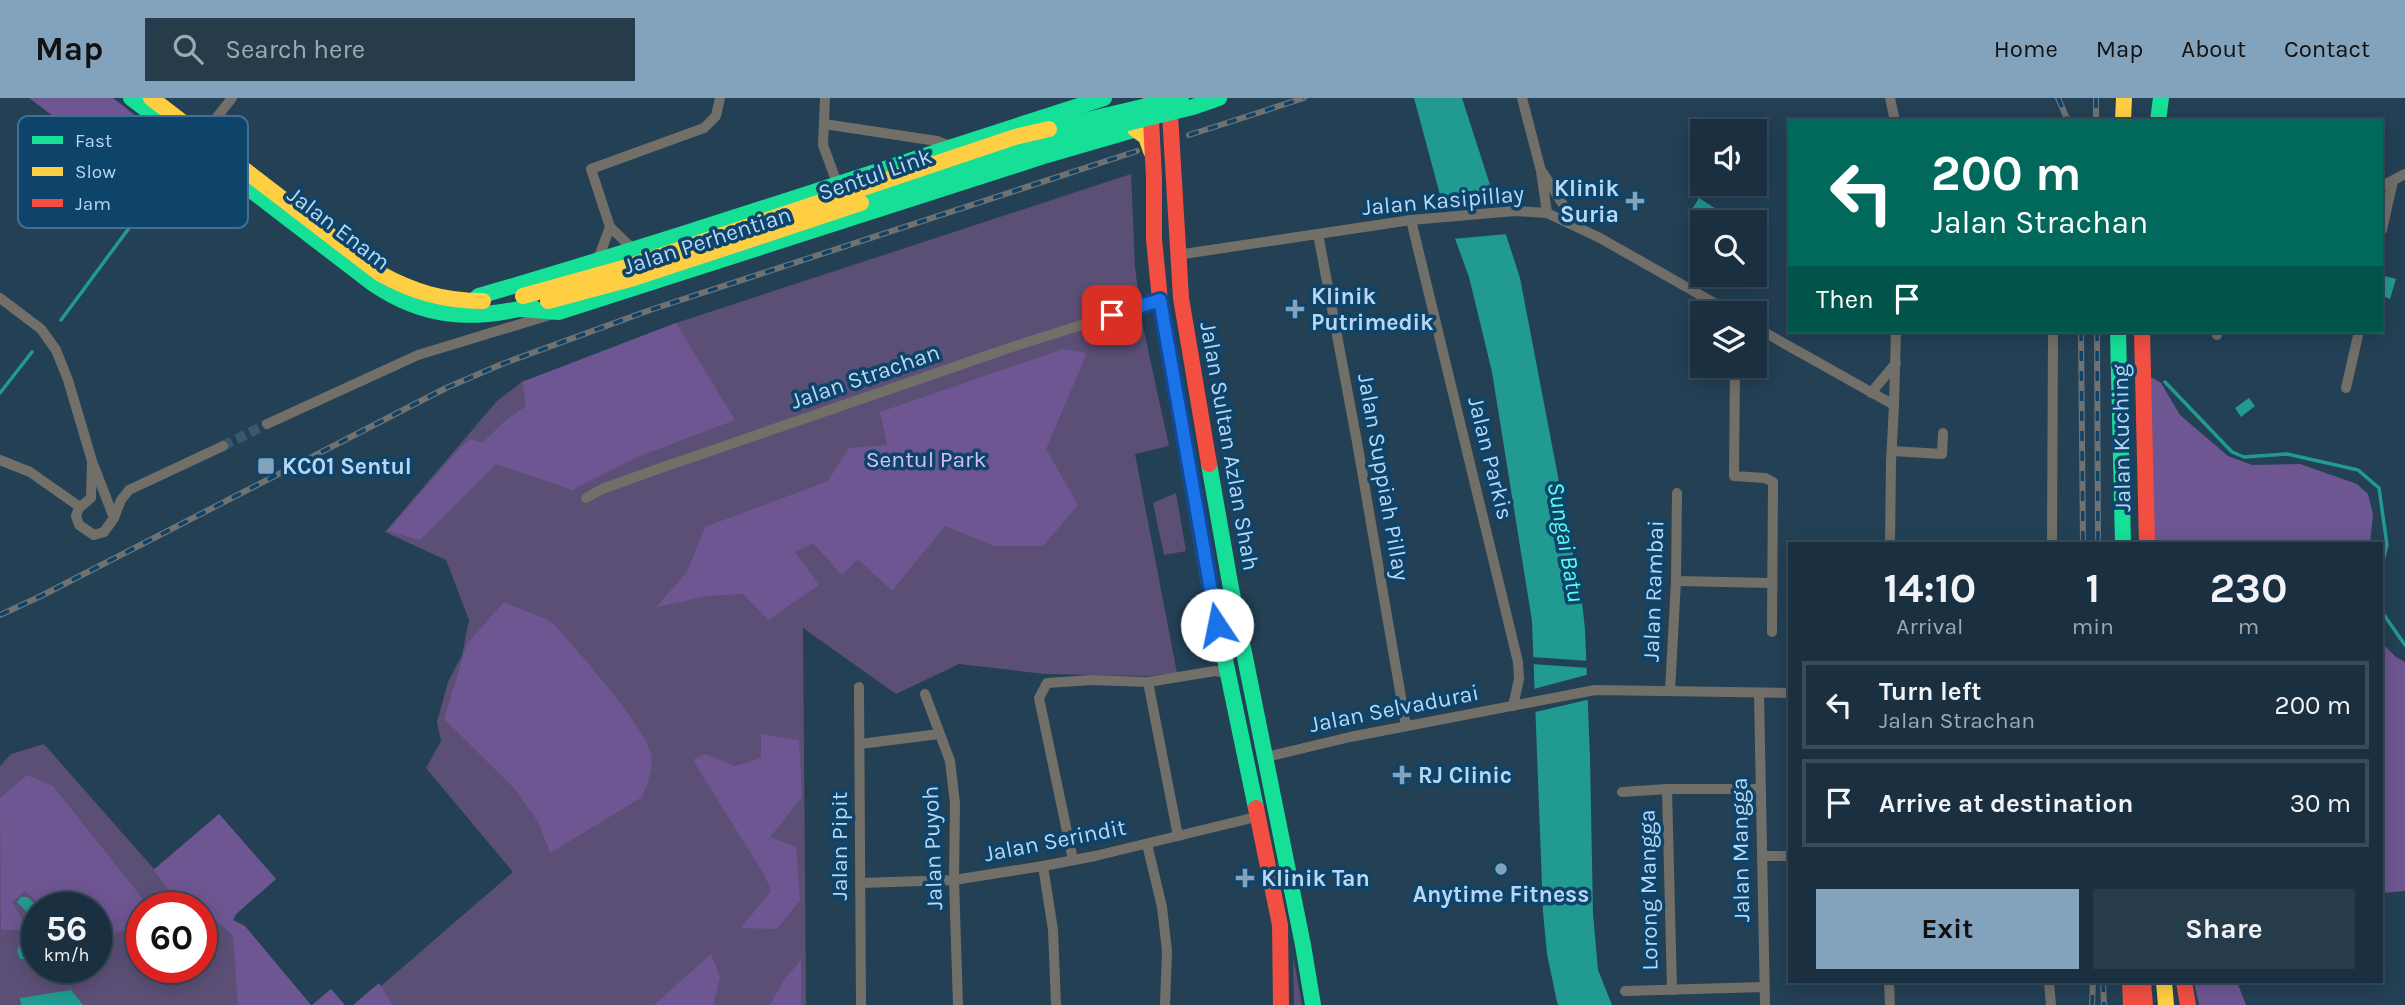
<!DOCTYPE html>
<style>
:root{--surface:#1a3040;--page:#273c4b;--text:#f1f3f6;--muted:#9fa9b1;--line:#384b59;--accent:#83a2bc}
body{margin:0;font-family:Karla,sans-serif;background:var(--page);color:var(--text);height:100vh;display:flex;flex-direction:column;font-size:26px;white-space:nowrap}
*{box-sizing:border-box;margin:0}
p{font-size:23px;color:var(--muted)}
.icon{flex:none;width:38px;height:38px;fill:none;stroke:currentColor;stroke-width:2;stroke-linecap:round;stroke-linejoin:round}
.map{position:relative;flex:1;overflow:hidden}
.drawer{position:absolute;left:1788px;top:444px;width:595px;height:441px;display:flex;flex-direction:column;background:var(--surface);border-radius:0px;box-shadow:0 4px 18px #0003,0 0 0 2px var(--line)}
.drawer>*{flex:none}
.banner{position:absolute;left:1788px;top:21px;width:595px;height:214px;border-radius:0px;box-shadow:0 4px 18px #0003,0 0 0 2px var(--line);background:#00695c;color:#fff;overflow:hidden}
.tools{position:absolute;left:1690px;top:21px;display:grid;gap:14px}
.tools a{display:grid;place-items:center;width:77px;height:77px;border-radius:0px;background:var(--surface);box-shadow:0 4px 18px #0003,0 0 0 2px var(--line);font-size:35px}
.speed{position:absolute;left:21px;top:794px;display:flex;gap:14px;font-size:35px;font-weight:700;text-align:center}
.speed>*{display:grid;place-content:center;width:91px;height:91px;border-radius:50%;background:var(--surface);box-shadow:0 4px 18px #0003,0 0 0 2px var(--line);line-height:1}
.speed small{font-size:18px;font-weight:400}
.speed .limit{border:10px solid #d22;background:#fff;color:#111}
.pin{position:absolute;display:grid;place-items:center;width:60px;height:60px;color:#fff;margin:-30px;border-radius:14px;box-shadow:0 4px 10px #0006}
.me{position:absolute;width:77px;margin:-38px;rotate:349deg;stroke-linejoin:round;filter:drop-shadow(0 0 5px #0008)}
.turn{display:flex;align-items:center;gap:24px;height:147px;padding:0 28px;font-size:32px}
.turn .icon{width:91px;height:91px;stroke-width:2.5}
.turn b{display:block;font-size:49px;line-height:60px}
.then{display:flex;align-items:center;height:66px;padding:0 28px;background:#0003;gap:14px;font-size:26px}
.eta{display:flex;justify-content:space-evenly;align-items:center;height:119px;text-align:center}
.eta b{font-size:42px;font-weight:700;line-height:49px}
.button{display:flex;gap:14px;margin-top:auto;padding:14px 28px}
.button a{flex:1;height:80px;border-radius:0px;background:var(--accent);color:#111;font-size:28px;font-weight:700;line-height:80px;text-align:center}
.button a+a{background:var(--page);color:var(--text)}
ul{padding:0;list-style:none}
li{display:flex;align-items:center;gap:21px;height:88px;margin:0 14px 10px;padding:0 14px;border:4px solid var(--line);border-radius:0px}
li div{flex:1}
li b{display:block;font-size:26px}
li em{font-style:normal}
header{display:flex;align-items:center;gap:42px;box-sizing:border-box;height:98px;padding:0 35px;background:var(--accent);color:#111}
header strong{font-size:33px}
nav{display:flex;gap:38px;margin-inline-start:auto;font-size:24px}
.search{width:490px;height:63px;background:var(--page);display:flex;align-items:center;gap:18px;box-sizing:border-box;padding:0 24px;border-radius:0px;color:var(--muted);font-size:26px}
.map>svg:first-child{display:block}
</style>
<header>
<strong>Map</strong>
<div class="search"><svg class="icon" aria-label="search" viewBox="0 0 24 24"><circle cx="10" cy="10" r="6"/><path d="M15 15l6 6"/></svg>Search here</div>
<nav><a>Home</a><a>Map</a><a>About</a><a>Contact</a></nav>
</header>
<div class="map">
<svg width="2405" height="907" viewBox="0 0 2405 907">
<rect width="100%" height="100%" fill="#234055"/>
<g fill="#5c4f76" fill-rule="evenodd">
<path d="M1131,76L1135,169L1142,224L1169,348L1135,356L1177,575L1148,578L1045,576L959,566L896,596L803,530L806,907H359L513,774L426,670L441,643L437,624L448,584L462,557L469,522L446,462L385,434L497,303L522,284L676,225Z"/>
<path d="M1176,395L1186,453L1164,457L1153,405Z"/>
<path d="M44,646L154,771L219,716L276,781L236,816L233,822L302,907H0V668L11,656ZM37,810H96V870H37ZM142,810H201V870H142Z"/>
<path d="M1293,863H1294L1302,907H1294Z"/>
</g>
<g fill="#6e5692">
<path d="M29,0H113L178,51L148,89Z"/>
<path d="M676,225L735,322L640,358L572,392L496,366L420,442L387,433L461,349L471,341L482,345L505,323L526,308L522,284Z"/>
<path d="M1063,251L1087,255L1046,351L1078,407L1043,448H994L945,428L892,493L858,461L842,477L813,445L795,454L819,487L768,522L743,496L709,498L656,509L687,474L705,429L828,383L849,350L887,347L880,314Z"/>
<path d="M2149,278L2161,285L2180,317L2228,358L2252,367L2300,366L2357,386L2368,396L2373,416L2370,446H2154Z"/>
<path d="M504,504L548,522L555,527C576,552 646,628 651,657C654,671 647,685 642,699L550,755L539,725L514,690L444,621L467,546Z"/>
<path d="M2382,545L2396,559L2405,564V793L2382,795Z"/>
<path d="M761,636L799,642L802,699L770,739L796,749L800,802L777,831L741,830L771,793L765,778L693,662L705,656L735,668L761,660Z"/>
<path d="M27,677L53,688L150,810H142V827L116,835L96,853V810H42L40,806L25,793L12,804L29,832H1L0,700Z"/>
<path d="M219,716L276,781L236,816L233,822L245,828L311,907H238L233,837L201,810L174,800L154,772Z"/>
<path d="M711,856L720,879L713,907H654Z"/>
<path d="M801,862V907H770L784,882Z"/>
<path d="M2194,884H2237L2246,907H2199Z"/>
<path d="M379,885L393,907H353Z"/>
<path d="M331,891L345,907H312Z"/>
</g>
<g fill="#219a91">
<path d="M1414,0H1462L1520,180L1582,504L1585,531L1590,660L1593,816L1598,872L1612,907H1558L1557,904L1547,856L1543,814L1532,523L1492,274L1469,179L1443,108Z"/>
<path d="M1699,100L1724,116L1719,124H1703V127L1688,118Z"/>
<path d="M2385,178L2396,181L2390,201L2382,198Z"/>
<path d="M2249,300L2255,308L2241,319L2235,310Z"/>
<path d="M21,799H27L40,810H37V828L30,826L26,813L17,804Z"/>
<path d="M37,844V855L27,861H20L17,852L20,847Z"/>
<path d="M71,892L83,907H21L20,900Z"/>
</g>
<g fill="#234055">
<path d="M1498,101L1508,136L1452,141L1439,107Z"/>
<path d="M1531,559L1590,563V570L1531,566Z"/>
<path d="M1590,576L1591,601L1531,615L1530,592Z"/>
</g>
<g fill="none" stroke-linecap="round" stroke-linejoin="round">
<g stroke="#219a91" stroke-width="3.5">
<path d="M61,222L169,76"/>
<path d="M2165,284L2232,354L2244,359L2287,356L2358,372L2379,390L2387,447L2382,466"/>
<path d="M0,295L32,254"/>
<path d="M2382,514L2405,547"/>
</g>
<path stroke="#39576d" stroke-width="10" stroke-dasharray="10 5" stroke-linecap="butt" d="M223,348L267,326"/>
<g stroke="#726f69" stroke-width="10">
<path d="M825,0L823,47L837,85"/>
<path d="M1522,0L1541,73L1547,115"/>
<path d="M1890,0L1895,23"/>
<path d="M824,26L937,43L952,49"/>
<path d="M199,42L232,0"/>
<path d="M1543,75L1564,108L1568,125"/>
<path d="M2382,88L2405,76"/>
<path d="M1411,122L1518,564L1519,581L1513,608"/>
<path d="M2382,132L2393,83"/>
<path d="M1318,136L1357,344L1406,628"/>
<path d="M635,153L610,129L591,71L704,30L716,18L720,0"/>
<path d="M1177,157L1411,122L1515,113L1547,115L1600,140L1732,215"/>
<path d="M597,164L610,129"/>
<path d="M0,200L41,231L56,252L68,282L92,363L114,420L104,434L94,437L79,427L76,418L79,410L91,400L92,363"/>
<path d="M1755,229L1894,307L1891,364L1890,446"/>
<path d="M2217,237L2218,233"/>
<path d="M1735,268L1734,378L1765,380L1773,384L1772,534"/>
<path d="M2346,290L2359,233"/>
<path d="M1871,295L1896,265"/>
<path d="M1894,307L1896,233"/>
<path d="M267,326L418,257L553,216"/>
<path d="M1892,353L1942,356L1943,335"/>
<path d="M0,362L30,374L80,409"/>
<path d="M586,400L602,391L655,372L1015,248L1160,202"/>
<path d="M114,420L121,402L129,392L223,348"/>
<path d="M2052,446L2053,233"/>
<path d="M1676,483L1772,485"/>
<path d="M1148,584L1178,738"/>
<path d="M859,589L861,907"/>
<path d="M1670,593L1676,483L1677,395"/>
<path d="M925,596L950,663L955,705L954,782L958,907"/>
<path d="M1759,596L1765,907"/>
<path d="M860,646L939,636"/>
<path d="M1266,659L1350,639L1595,592L1790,595"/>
<path d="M1667,691L1672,892"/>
<path d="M1622,694L1667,691H1760"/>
<path d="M1147,746L1162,809L1167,853L1165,907"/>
<path d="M1762,758H1790"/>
<path d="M1073,762L1039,600L1047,585L1091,582L1148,584L1215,573L1227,575"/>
<path d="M1043,768L1053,832L1056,907"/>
<path d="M860,785L954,782L1043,768L1095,758L1256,719"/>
<path d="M1889,884L1890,907"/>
<path d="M2049,884L2051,907"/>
<path d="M1625,893L1764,889"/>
</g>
<g stroke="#16e098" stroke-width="16">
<path d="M131,0L372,185C424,221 472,223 532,208"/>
<path d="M2158,23L2161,0"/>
<path d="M473,203L479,198C689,137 896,66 1104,0"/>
<path d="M521,211L559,214L1047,57L1147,28"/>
<path d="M2118,233L2123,446"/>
<path d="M1180,318L1208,480L1256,710"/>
<path d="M1209,366L1230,485L1303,847L1313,907"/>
</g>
<g stroke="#ffcf43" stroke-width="16">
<path d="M151,0L379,175C413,194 444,203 483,203"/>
<path d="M2123,23L2124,0"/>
<path d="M1135,31L1146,39L1151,53"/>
<path d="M2164,884L2166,907"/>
</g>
<g stroke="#f24e42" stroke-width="16">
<path d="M1169,0L1181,200L1209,366"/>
<path d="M1150,3L1154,80V141L1160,202L1180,318"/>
<path d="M2142,233L2147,446"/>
<path d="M1256,710L1280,827L1281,907"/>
<path d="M2130,884L2131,907"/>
<path d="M2143,884L2145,907"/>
<path d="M2184,884L2188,907"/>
</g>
<defs>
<g id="rail">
<path d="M2058,0L2068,23"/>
<path d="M2096,0V23"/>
<path d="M1189,37L1304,0"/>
<path d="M2081,233L2083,446"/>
<path d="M2097,233L2098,446"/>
<path d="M0,517L41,498L446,290L502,266L650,212L1137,53"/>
<path d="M2103,884L2104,907"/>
<path d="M2092,907L2093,884"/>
</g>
</defs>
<use href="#rail" stroke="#707272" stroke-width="6"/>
<use href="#rail" stroke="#0e436a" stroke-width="3.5" stroke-dasharray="10" stroke-linecap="butt"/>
<g stroke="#16e098" stroke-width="16">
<path d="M1049,31L1181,0"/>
<path d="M861,105L1000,56L1193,9L1219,0"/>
</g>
<g stroke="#ffcf43" stroke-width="16">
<path d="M523,198L627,169L1015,39L1049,31"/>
<path d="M548,203L634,180L861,105"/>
</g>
</g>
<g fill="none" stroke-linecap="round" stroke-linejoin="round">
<defs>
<path id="route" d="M1112,217L1160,202L1217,527"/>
</defs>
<use href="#route" stroke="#114b97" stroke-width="18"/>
<use href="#route" stroke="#1a73e8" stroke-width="12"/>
</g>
<g fill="#83a2bc" stroke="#0e436a" stroke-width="2.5">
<path d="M1631.5 92.5h7v7h7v7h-7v7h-7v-7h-7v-7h7z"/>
<path d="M1291.5 200.5h7v7h7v7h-7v7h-7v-7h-7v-7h7z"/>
<rect x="257" y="359" width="18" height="18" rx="3.5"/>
<path d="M1398.5 666.5h7v7h7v7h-7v7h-7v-7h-7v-7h7z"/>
<circle cx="1501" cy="771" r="7"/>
<path d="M1241.5 769.5h7v7h7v7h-7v7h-7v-7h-7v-7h7z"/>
</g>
<g text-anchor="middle" stroke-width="7" stroke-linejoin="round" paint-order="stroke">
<g font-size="23" fill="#b7d7f4" stroke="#0e436a">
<text transform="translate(875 76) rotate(-19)" y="8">Sentul Link</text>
<text transform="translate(1443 102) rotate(-5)" y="8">Jalan Kasipillay</text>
<text transform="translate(339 130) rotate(37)" y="8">Jalan Enam</text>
<text transform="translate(707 142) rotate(-18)" y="8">Jalan Perhentian</text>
<text transform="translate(865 278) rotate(-19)" y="8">Jalan Strachan</text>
<text transform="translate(2121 340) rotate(-91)" y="8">Jalan Kuching</text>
<text transform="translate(1230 348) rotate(80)" y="8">Jalan Sultan Azlan Shah</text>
<text transform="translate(1491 360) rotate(76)" y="8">Jalan Parkis</text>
<text transform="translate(1384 379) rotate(80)" y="8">Jalan Suppiah Pillay</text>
<text transform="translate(1653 493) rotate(-88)" y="8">Jalan Rambai</text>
<text transform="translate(1394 610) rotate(-11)" y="8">Jalan Selvadurai</text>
<text transform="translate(1055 742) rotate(-11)" y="8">Jalan Serindit</text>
<text transform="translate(839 748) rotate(-90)" y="8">Jalan Pipit</text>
<text transform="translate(932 750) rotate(-92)" y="8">Jalan Puyoh</text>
<text transform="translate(1740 752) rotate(-91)" y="8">Jalan Mangga</text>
<text transform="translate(1648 792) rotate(-91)" y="8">Lorong Mangga</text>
</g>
<g font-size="23" font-weight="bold" fill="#b7d7f4" stroke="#0e436a" text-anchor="start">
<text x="1619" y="98" text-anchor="end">Klinik<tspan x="1619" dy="26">Suria</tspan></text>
<text x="1311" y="206">Klinik<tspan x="1311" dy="26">Putrimedik</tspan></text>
<text x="282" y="376">KC01 Sentul</text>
<text x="1418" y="685">RJ Clinic</text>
<text x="1261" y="788">Klinik Tan</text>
<text x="1501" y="804" text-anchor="middle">Anytime Fitness</text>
</g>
<g font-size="23" fill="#d8bef7" stroke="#0e436a">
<text x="926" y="369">Sentul Park</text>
</g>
<g font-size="24" font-style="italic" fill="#5afeee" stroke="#0e436a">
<text transform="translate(1566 444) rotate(80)" y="8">Sungai Batu</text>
</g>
</g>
<rect x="18" y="18" width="230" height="112" rx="10" fill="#0e436a" stroke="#416f93" stroke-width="2"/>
<rect x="32" y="38" width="31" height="8" fill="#16e098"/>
<rect x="32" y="69" width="31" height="9" fill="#ffcf43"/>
<rect x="32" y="101" width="31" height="8" fill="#f24e42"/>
<g font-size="19" fill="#b7d7f4">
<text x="75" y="49">Fast</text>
<text x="75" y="80">Slow</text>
<text x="75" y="112">Jam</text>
</g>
</svg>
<div class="tools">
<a><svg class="icon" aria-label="sound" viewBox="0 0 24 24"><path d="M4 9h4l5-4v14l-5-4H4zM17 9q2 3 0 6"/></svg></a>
<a><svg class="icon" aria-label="search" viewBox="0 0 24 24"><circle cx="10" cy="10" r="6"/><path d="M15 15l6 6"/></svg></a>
<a><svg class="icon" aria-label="layers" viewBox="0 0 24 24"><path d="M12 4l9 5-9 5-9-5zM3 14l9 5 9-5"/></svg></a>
</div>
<div class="speed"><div>56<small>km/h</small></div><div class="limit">60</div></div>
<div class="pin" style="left:1112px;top:217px;background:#d93025"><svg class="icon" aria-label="arrive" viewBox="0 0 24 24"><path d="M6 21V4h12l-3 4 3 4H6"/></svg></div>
<svg class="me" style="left:1217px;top:527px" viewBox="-20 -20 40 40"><circle r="19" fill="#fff"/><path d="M0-13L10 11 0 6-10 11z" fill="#1a73e8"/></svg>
<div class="banner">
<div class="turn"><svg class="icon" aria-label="left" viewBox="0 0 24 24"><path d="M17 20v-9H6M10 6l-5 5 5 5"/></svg><div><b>200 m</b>Jalan Strachan</div></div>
<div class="then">Then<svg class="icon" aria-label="arrive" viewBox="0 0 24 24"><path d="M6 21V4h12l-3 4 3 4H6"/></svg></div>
</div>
<section class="drawer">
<div class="eta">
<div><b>14:10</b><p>Arrival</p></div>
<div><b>1</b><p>min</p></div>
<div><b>230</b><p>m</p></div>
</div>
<ul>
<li><svg class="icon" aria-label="left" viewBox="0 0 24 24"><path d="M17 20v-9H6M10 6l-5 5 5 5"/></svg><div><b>Turn left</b><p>Jalan Strachan</p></div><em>200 m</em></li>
<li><svg class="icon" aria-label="arrive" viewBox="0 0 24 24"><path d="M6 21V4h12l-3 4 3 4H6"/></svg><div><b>Arrive at destination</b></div><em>30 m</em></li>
</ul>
<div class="button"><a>Exit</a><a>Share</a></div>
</section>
</div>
